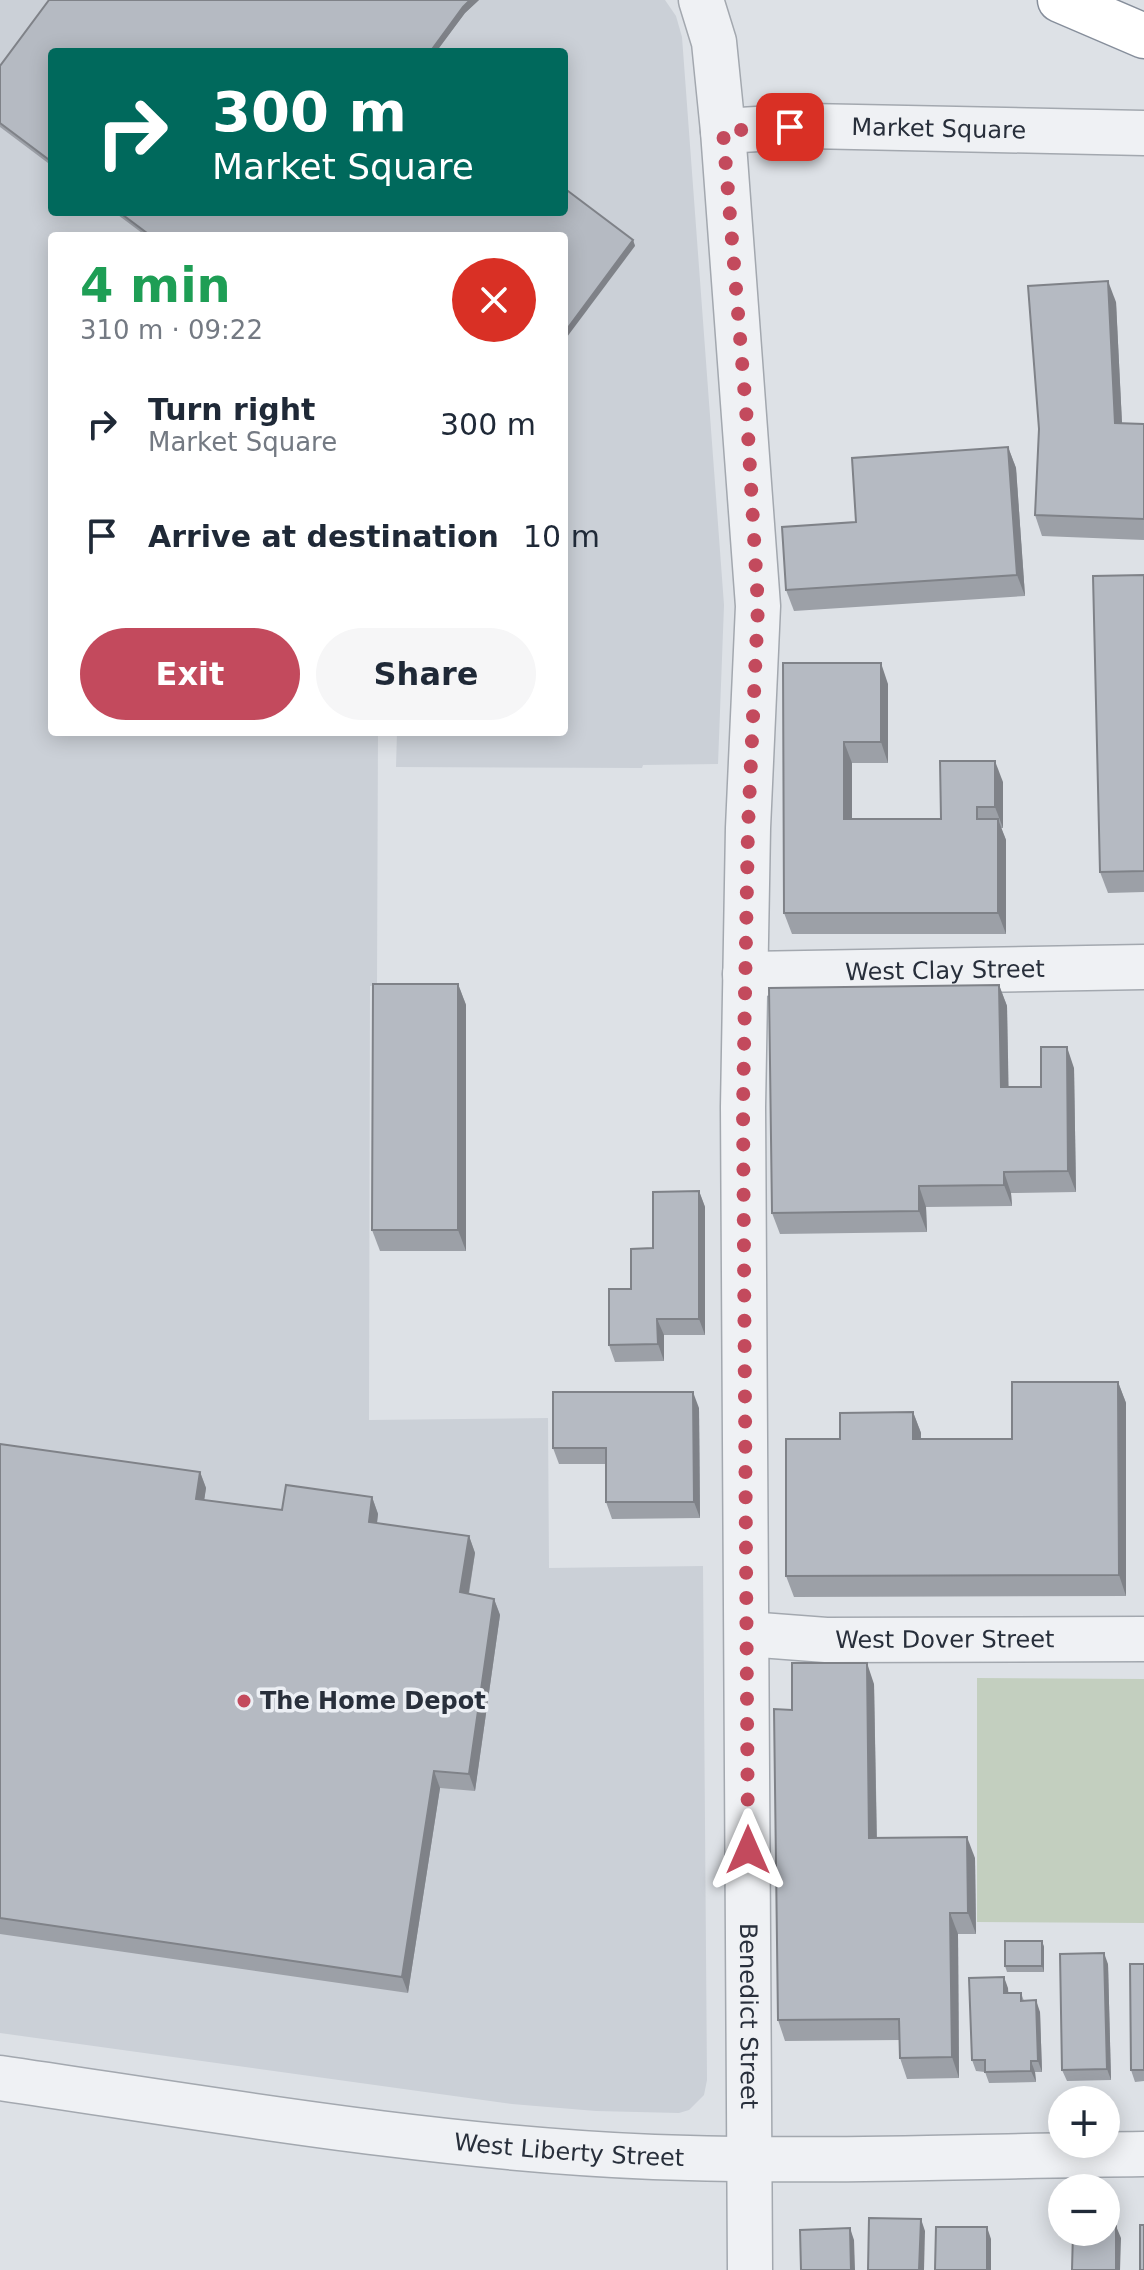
<!DOCTYPE html>
<meta charset="utf-8">
<style>
:root{--surface:#fff;--page:#f6f6f7;--text:#1f2937;--muted:#747a83;--accent:#c34a5d}
body{margin:0;font-family:"DejaVu Sans",sans-serif;background:var(--page);color:var(--text);height:100vh;display:flex;flex-direction:column;font-size:30px;white-space:nowrap}
*{box-sizing:border-box;margin:0}
p{font-size:26px;color:var(--muted)}
.icon{flex:none;width:44px;height:44px;fill:none;stroke:currentColor;stroke-width:2;stroke-linecap:round;stroke-linejoin:round}
.map{position:relative;flex:1;overflow:hidden}
.drawer{position:absolute;left:48px;top:232px;width:520px;height:504px;display:flex;flex-direction:column;background:var(--surface);border-radius:8px;box-shadow:0 4px 20px #0003}
.drawer>*{flex:none}
.guide{position:absolute;left:48px;top:48px;width:520px;height:168px;border-radius:8px;box-shadow:0 4px 20px #0003;background:#00695c;color:#fff;overflow:hidden}
.fabs{position:absolute;left:1048px;top:2086px;display:grid;gap:16px}
.fabs a{display:grid;place-items:center;width:72px;height:72px;border-radius:50%;background:var(--surface);box-shadow:0 4px 20px #0003;font-size:40px}
.pin{position:absolute;display:grid;place-items:center;width:68px;height:68px;color:#fff;margin:-34px;border-radius:16px;box-shadow:0 4px 12px #0006}
.me{position:absolute;width:88px;margin:-44px;rotate:0deg;stroke-linejoin:round;filter:drop-shadow(0 0 6px #0008)}
.turn{display:flex;align-items:center;gap:28px;height:168px;padding:0 32px;font-size:36px}
.turn .icon{width:104px;height:104px;stroke-width:2.5}
.turn b{display:block;font-size:56px;line-height:68px}
.round{display:grid;place-items:center;flex:none;width:84px;height:84px;border-radius:42px;background:var(--page)}
.overview{display:flex;align-items:center;justify-content:space-between;height:136px;padding:0 32px}
h1{font-size:48px;font-weight:700;line-height:60px;color:#1e9e55}
.button{display:flex;gap:16px;margin-top:auto;padding:16px 32px}
.button a{flex:1;height:92px;border-radius:48px;background:var(--accent);color:#fff;font-size:32px;font-weight:700;line-height:92px;text-align:center}
.button a+a{background:var(--page);color:var(--text)}
ul{padding:0;list-style:none}
li{display:flex;align-items:center;gap:24px;height:112px;padding:0 32px}
li div{flex:1}
li b{display:block;font-size:30px}
li em{font-style:normal}
.map>svg:first-child{display:block}
</style>
<div class="map">
<svg width="1144" height="2270" viewBox="0 0 1144 2270">
<rect width="100%" height="100%" fill="#dde1e6"/>
<path fill="#cbd0d7" fill-rule="evenodd" d="M0,0H665L676,16L682,37L724,605L718,764L643,765L642,768L396,767L397,732H564V236H52V732H378L377,985L370,986L369,1420L548,1418L549,1568L703,1566L707,2080L704,2095L689,2110L679,2113L596,2111L512,2104L0,2033ZM52,52H564V212H52Z"/>
<path fill="#c3cfbf" d="M977,1678L1144,1679V1923L977,1922Z"/>
<g fill="none" stroke-linecap="round" stroke-linejoin="round">
<defs>
<g id="minor">
<path id="s1" d="M701,0L714,42L723,131L758,606L748,828L743,1107L750,2270"/>
<path id="s2" d="M723,131L808,126L1144,133"/>
<path id="s3" d="M745,974L1144,967"/>
<path id="s4" d="M747,1634L826,1640L1144,1639"/>
<path id="s5" d="M0,2078C217,2110 434,2148 654,2157C817,2163 981,2156 1144,2154"/>
</g>
<path id="highway" d="M1060,0L1144,36"/>
</defs>
<use href="#minor" stroke="#a3a8af" stroke-width="47"/>
<use href="#highway" stroke="#868e9b" stroke-width="47"/>
<use href="#minor" stroke="#eff1f4" stroke-width="44"/>
<use href="#highway" stroke="#fff" stroke-width="44"/>
</g>
<g fill="#9ca0a7">
<path d="M49,0H479L465,13L436,52H52V166L0,127V66Z"/>
<path d="M114,212H564L633,240L635,246L564,236H146Z"/>
<path d="M1116,302L1122,423L1144,424V540L1042,536L1035,515L1039,429Z"/>
<path d="M1008,447L1016,468L1025,596L794,611L786,590Z"/>
<path d="M1144,575V892L1108,893L1100,872Z"/>
<path d="M783,663L888,684V763H852V819H941L1003,782V828H1001L1006,840V934H792L784,913Z"/>
<path d="M458,984L466,1005V1251H380L372,1230Z"/>
<path d="M999,985L1007,1006L1008,1087H1041L1074,1068L1076,1192L1011,1193L1012,1206L926,1207L927,1232L780,1234L772,1213Z"/>
<path d="M699,1191L705,1207V1335H664V1361L615,1362L609,1345L653,1248Z"/>
<path d="M1118,1382L1126,1403V1596L794,1597L786,1576L840,1439L913,1412L921,1433V1439H1012Z"/>
<path d="M699,1408L700,1518L612,1519L606,1502V1464H559L553,1448Z"/>
<path d="M0,1444L200,1472L206,1488L204,1500L282,1510L372,1497L378,1514L377,1523L469,1536L475,1553L469,1594L494,1599L500,1615L475,1791L440,1788L408,1993L0,1934Z"/>
<path d="M874,1684L877,1838L975,1858L976,1934H958L959,2078L907,2079L900,2058V2040L785,2041L778,2020L792,1710Z"/>
<path d="M1042,1941L1044,1947V1972H1007L1005,1966Z"/>
<path d="M1108,1964L1111,2080L1067,2081L1062,2070Z"/>
<path d="M1144,1964V2081L1135,2082L1131,2070Z"/>
<path d="M1004,1977L1008,1993H1021L1024,2001L1040,2012L1042,2072H1035L1036,2082L989,2083L985,2072L976,2071L972,2060Z"/>
</g>
<g fill="#7f8288">
<path d="M470,0H479L465,13L436,52H430L463,7Z"/>
<path d="M633,240L635,246L564,341V333Z"/>
<path d="M1108,281L1116,302L1123,444L1115,423Z"/>
<path d="M1008,447L1016,468L1025,596L1017,575Z"/>
<path d="M881,663L888,684V763L881,742Z"/>
<path d="M844,742L852,763V840L844,819Z"/>
<path d="M995,761L1003,782V828L995,807Z"/>
<path d="M998,819L1006,840V934L998,913Z"/>
<path d="M458,984L466,1005V1251L458,1230Z"/>
<path d="M999,985L1007,1006L1009,1108L1001,1087Z"/>
<path d="M1067,1047L1074,1068L1076,1192L1068,1171Z"/>
<path d="M1004,1172L1011,1193L1012,1206L1004,1185Z"/>
<path d="M919,1186L926,1207L927,1232L919,1211Z"/>
<path d="M699,1191L705,1207V1335L699,1319Z"/>
<path d="M657,1319L664,1335V1361L658,1344Z"/>
<path d="M1118,1382L1126,1403V1596L1119,1575Z"/>
<path d="M693,1392L699,1408L700,1518L694,1502Z"/>
<path d="M913,1412L921,1433L920,1460L913,1439Z"/>
<path d="M200,1472L206,1488L202,1515L196,1499Z"/>
<path d="M372,1497L378,1514L375,1539L369,1522Z"/>
<path d="M469,1536L475,1553L466,1609L460,1592Z"/>
<path d="M494,1599L500,1615L475,1791L469,1774Z"/>
<path d="M867,1663L874,1684L877,1859L869,1838Z"/>
<path d="M434,1771L440,1788L408,1993L402,1977Z"/>
<path d="M967,1837L975,1858L976,1934L968,1913Z"/>
<path d="M950,1913L958,1934L959,2078L952,2057Z"/>
<path d="M1042,1941L1044,1947V1972L1042,1966Z"/>
<path d="M1104,1953L1108,1964L1111,2080L1107,2069Z"/>
<path d="M1004,1977L1008,1988L1009,2004L1004,1993Z"/>
<path d="M1036,2000L1040,2012L1042,2072L1038,2061Z"/>
<path d="M1031,2061L1035,2072L1036,2082L1031,2071Z"/>
<path d="M921,2219L925,2231L924,2270H919Z"/>
<path d="M1116,2226L1121,2238L1120,2270H1116Z"/>
<path d="M987,2227L991,2239V2270H987Z"/>
<path d="M850,2228L854,2240L855,2270H851Z"/>
</g>
<g fill="#b5bac2" stroke="#7f8288" stroke-width="2">
<path d="M49,0H470L463,7L430,52H52V162L0,123V66Z"/>
<path d="M564,188L633,240L564,333V236H151L119,212H564Z"/>
<path d="M1108,281L1115,423L1144,424V519L1035,515L1039,429L1028,286Z"/>
<path d="M1008,447L1017,575L786,590L782,527L856,522L852,458Z"/>
<path d="M1144,575V871L1100,872L1093,576Z"/>
<path d="M783,663H881V742H844V819H941L940,761H995V807H977V819H998V913H784Z"/>
<path d="M373,984H458V1230H372Z"/>
<path d="M999,985L1001,1087H1041V1047H1067L1068,1171L1004,1172V1185L919,1186V1211L772,1213L769,988Z"/>
<path d="M699,1191V1319H657L658,1344L609,1345V1289H631V1249L653,1248V1192Z"/>
<path d="M1012,1382H1118L1119,1575L786,1576V1439H840V1413L913,1412V1439H1012Z"/>
<path d="M553,1392H693L694,1502H606V1448H553Z"/>
<path d="M0,1444L200,1472L196,1499L282,1510L286,1485L372,1497L369,1522L469,1536L460,1592L494,1599L469,1774L434,1771L402,1977L0,1918Z"/>
<path d="M792,1663H867L869,1838L967,1837L968,1913H950L952,2057L900,2058L899,2019L778,2020L774,1709L792,1710Z"/>
<rect x="1005" y="1941" width="37" height="25"/>
<path d="M1104,1953L1107,2069L1062,2070L1060,1954Z"/>
<path d="M1130,1964H1144V2070H1131Z"/>
<path d="M1004,1977V1993H1021V2001L1036,2000L1038,2061H1031V2071L985,2072V2060H972L969,1978Z"/>
<path d="M869,2218L921,2219L919,2270H868Z"/>
<rect x="1140" y="2225" width="4" height="45"/>
<path d="M1106,2226H1116V2270H1072L1073,2232H1106Z"/>
<path d="M936,2227H987V2270H935Z"/>
<path d="M850,2228L851,2270H801L800,2230Z"/>
</g>
<g fill="none" stroke-linecap="round" stroke-linejoin="round">
<path stroke="#c34a5d" stroke-width="14" stroke-dasharray="0 25.2" d="M748,1850L743,1107L748,828L758,606L748,434L723,131L790,127"/>
</g>
<circle fill="#c34a5d" stroke="#eceff4" stroke-width="3" cx="244" cy="1701" r="8"/>
<g text-anchor="middle" stroke-width="7" stroke-linejoin="round" paint-order="stroke">
<g font-size="24" fill="#282f3b" stroke="#eceff4">
<text dy="8" stroke="none"><textPath href="#s2" startOffset="216">Market Square</textPath></text>
<text dy="8" stroke="none"><textPath href="#s3" startOffset="200">West Clay Street</textPath></text>
<text dy="8" stroke="none"><textPath href="#s4" startOffset="198">West Dover Street</textPath></text>
<text dy="8" stroke="none"><textPath href="#s1" startOffset="2020">Benedict Street</textPath></text>
<text dy="8" stroke="none"><textPath href="#s5" startOffset="574">West Liberty Street</textPath></text>
</g>
<g font-size="24" font-weight="bold" fill="#282f3b" stroke="#eceff4" text-anchor="start">
<text x="260" y="1709">The Home Depot</text>
</g>
</g>
</svg>
<div class="fabs">
<a>+</a>
<a>−</a>
</div>
<div class="pin" style="left:790px;top:127px;background:#d93025"><svg class="icon" aria-label="arrive" viewBox="0 0 24 24"><path d="M6 21V4h12l-3 4 3 4H6"/></svg></div>
<svg class="me" style="left:748px;top:1850px" viewBox="-20 -20 40 40"><path d="M0-17L14 15 0 8-14 15z" fill="#c34a5d" stroke="#fff" stroke-width="4"/></svg>
<div class="guide">
<div class="turn"><svg class="icon" aria-label="right" viewBox="0 0 24 24"><path d="M7 20v-9h11M14 6l5 5-5 5"/></svg><div><b>300 m</b>Market Square</div></div>
</div>
<section class="drawer">
<div class="overview"><div><h1>4 min</h1><p>310 m · 09:22</p></div><a class="round" style="background:#d93025;color:#fff"><svg class="icon" aria-label="close" viewBox="0 0 24 24"><path d="M6 6l12 12M18 6L6 18"/></svg></a></div>
<ul>
<li><svg class="icon" aria-label="right" viewBox="0 0 24 24"><path d="M7 20v-9h11M14 6l5 5-5 5"/></svg><div><b>Turn right</b><p>Market Square</p></div><em>300 m</em></li>
<li><svg class="icon" aria-label="arrive" viewBox="0 0 24 24"><path d="M6 21V4h12l-3 4 3 4H6"/></svg><div><b>Arrive at destination</b></div><em>10 m</em></li>
</ul>
<div class="button"><a>Exit</a><a>Share</a></div>
</section>
</div>
